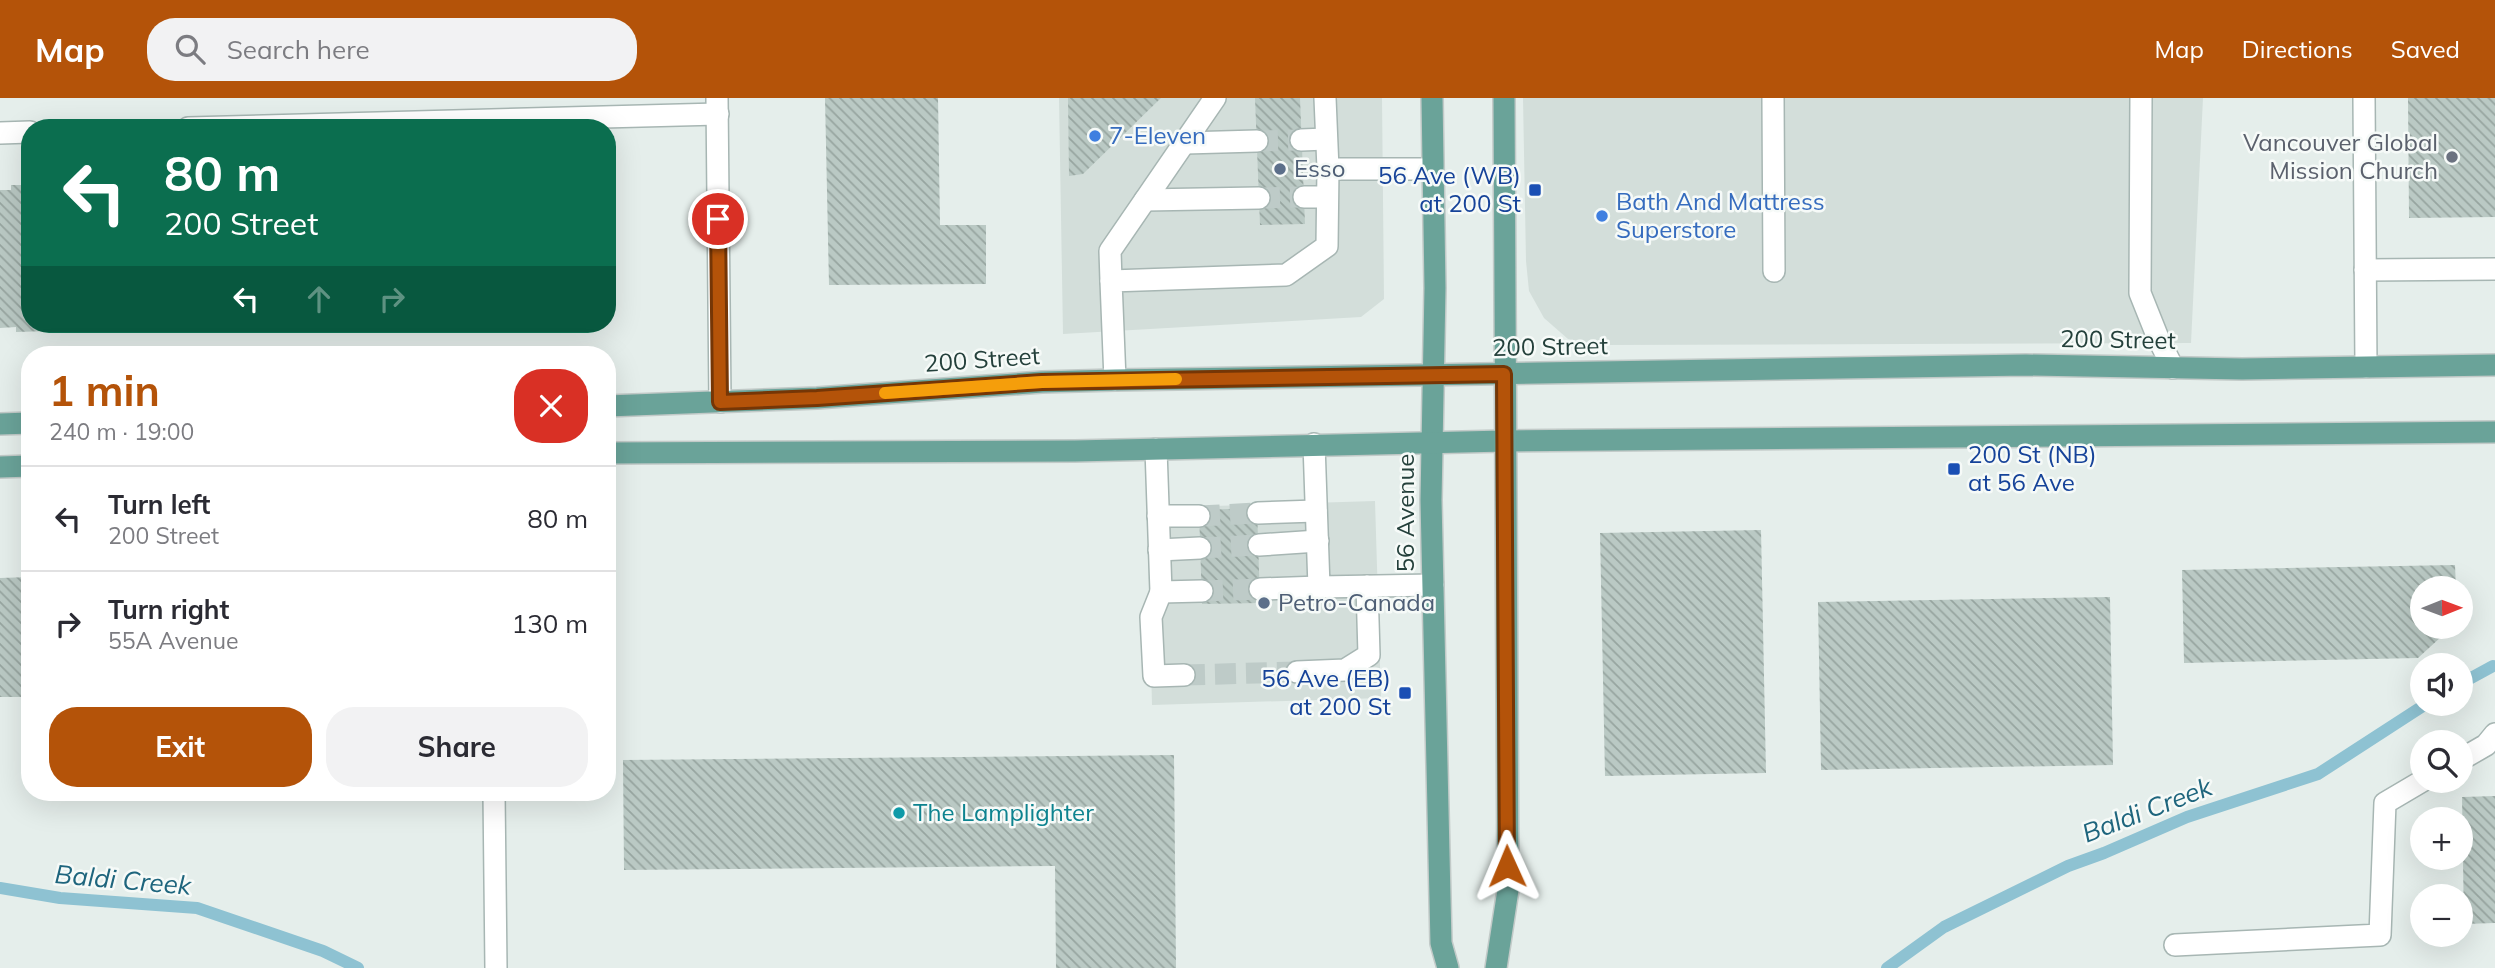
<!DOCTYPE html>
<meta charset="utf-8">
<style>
:root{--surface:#fff;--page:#f2f2f3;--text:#2b2b33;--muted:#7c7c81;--line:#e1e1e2;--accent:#b45309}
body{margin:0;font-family:Mulish,sans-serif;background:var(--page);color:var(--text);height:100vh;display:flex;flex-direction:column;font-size:26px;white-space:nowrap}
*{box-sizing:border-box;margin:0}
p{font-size:23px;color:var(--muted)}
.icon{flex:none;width:38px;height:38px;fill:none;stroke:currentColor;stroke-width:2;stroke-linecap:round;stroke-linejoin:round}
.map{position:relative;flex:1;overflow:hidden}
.details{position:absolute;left:21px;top:248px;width:595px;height:455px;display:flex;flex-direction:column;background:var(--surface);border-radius:28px;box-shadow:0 7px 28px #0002}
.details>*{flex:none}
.top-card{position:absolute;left:21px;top:21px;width:595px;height:214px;border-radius:28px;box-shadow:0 7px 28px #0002;background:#0b6e4f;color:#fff;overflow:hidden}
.needle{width:46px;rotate:89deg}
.tools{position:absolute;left:2410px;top:478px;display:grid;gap:14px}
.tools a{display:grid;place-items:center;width:63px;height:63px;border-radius:50%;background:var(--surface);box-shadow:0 7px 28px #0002;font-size:35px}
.pin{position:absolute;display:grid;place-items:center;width:60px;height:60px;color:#fff;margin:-30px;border:4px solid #fff;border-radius:50%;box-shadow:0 2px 7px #0007}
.me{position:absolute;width:77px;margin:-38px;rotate:359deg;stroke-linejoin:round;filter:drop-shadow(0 0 5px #0008)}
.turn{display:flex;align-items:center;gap:24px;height:147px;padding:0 28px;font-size:32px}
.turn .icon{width:91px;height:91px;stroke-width:2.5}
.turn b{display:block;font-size:49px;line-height:60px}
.lanes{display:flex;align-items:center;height:66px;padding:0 28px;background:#0003;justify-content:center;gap:35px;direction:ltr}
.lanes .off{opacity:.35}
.round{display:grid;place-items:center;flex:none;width:74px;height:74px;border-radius:28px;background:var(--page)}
.head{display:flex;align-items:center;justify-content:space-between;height:119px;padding:0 28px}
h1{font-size:42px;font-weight:700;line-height:52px;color:var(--accent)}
.primary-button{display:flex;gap:14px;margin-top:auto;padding:14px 28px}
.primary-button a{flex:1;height:80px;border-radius:28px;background:var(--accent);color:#fff;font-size:28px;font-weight:700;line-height:80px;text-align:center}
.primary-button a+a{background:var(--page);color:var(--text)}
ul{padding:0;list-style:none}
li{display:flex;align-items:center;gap:21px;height:105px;padding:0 28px;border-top:2px solid var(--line)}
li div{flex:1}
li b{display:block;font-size:26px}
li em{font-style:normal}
header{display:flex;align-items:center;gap:42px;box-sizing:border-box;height:98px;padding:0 35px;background:var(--accent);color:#fff}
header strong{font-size:33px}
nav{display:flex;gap:38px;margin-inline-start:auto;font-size:24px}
.search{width:490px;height:63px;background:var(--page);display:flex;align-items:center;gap:18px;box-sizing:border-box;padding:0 24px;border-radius:28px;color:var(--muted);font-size:26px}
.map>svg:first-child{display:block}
</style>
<header>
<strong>Map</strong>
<div class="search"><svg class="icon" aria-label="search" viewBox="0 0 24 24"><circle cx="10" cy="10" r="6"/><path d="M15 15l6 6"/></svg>Search here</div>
<nav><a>Map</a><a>Directions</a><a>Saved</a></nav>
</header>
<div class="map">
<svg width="2495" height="870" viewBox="0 0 2495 870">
<defs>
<pattern id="building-back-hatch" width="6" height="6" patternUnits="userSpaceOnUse" patternTransform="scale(1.75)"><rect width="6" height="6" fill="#bac9c4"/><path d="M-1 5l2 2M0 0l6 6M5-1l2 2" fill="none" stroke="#97a5a0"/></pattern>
</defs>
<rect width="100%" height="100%" fill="#e5eeeb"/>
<g fill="#d3deda">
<path d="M1059,0H1382L1384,201L1361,219L1063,236Z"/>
<path d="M1523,0H2203L2191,245L1600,247L1568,241L1544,220L1529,193L1526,163Z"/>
<path d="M1375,403L1381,600L1152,607L1147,410Z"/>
</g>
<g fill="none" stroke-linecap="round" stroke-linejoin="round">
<g stroke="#8ec2d2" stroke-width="12">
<path d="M2460,586L2493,568"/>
<path d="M0,790L60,800L197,810L323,853L358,870"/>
<path d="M1887,870L1944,829L2068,768L2104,755L2187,719L2318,676L2426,606"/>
</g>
</g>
<g fill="url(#building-back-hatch)">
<path d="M825,0H938L940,127H986V186L829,187Z"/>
<path d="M1068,0H1161L1083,76L1069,78Z"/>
<path d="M1255,0H1300L1305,126L1260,127Z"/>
<path d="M2408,0H2495V119L2409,120Z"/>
<path d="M11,87H30V226H85V232L16,234V229L0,230V92H11Z"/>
<path d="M1257,410L1260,505L1202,506L1199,412Z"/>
<path d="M1761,432L1766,675L1605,678L1600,435Z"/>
<path d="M2455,467L2456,490H2422V528H2453L2418,560L2184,565L2182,472Z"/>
<path d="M30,479V599H0V480Z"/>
<path d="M2110,499L2113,667L1821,672L1818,504Z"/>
<path d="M1174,657L1176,870H1056L1055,768L624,772L623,662Z"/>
<path d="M2495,698V825L2464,826L2462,699Z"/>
</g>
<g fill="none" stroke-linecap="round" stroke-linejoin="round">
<g stroke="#becbc8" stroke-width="21" stroke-dasharray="21 10" stroke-linecap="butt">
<path d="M1257,43L1301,42"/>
<path d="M1259,100L1304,99"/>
<path d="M1199,418L1258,415"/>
<path d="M1200,450L1259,447"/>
<path d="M1202,493L1260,491"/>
<path d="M1184,577L1297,574"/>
</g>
<defs>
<g id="minor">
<path d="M717,0L720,304"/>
<path d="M1325,0L1328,71"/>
<path d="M1773,0L1774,173"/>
<path d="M2141,0L2140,195L2158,240L2173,270"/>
<path d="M2364,0L2366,269"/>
<path d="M188,30L718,16"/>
<path d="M0,35L30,34"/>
<path d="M1301,42L1326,41"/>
<path d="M1185,45L1257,43"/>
<path d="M1304,99H1327"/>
<path d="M1145,102L1259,100"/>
<path d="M2365,172L2495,171"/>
<path d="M1111,183L1110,153L1215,0"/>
<path d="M1115,282L1111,183L1286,177L1327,148L1328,71H1433"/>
<path d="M1314,346L1319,489L1433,487"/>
<path d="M1156,351L1161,494L1202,493"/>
<path d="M1258,415L1316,413"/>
<path d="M1158,418H1199"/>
<path d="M1259,447L1318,443"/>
<path d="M1159,452L1200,450"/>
<path d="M1260,491L1319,489"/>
<path d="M1161,494L1151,519L1154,578L1184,577"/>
<path d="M1297,574L1345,572L1369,557L1367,488"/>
<path d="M2460,662L2486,647L2495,636"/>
<path d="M494,695L496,870"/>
<path d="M2175,847L2380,837L2385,705L2424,682"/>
</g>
<g id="major">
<path d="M1432,0L1435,190L1431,402L1441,845L1448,870"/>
<path d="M607,308L817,300L1042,284L1115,282L2026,267L2242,271L2495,267"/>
<path d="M0,326L30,325"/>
<path d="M607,355L1075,353L1505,343L2495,334"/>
<path d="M0,369L30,368"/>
<path d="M1496,870L1508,792L1504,0"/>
</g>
</defs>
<use href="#minor" stroke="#a7b6b3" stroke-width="24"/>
<use href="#major" stroke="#c2cac8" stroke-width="24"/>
<use href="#minor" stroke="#fff" stroke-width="21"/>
<use href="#major" stroke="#6aa399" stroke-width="21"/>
</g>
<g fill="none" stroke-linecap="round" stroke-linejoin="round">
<defs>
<path id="route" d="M718,121L720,304L817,300L1042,284L1504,276L1507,768"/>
</defs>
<use href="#route" stroke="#753606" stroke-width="18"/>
<use href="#route" stroke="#b45309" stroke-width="12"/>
<path stroke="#f59e0b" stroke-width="12" d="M885,295L1042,284L1176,281"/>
</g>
<g fill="#3f7fe0" stroke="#f6faf8" stroke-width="2.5">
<circle cx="1095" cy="38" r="7"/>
<circle cx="1602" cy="118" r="7"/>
</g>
<circle fill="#6b7280" stroke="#f6faf8" stroke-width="2.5" cx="2452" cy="59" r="7"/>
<g fill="#5c6f8a" stroke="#f6faf8" stroke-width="2.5">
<circle cx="1280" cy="71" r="7"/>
<circle cx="1264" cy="505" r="7"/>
</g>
<g fill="#1a4fb4" stroke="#f6faf8" stroke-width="2.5">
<rect x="1528" y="85" width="14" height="14" rx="3.5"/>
<rect x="1947" y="364" width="14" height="14" rx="3.5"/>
<rect x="1398" y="588" width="14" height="14" rx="3.5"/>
</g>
<circle fill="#0f9aa8" stroke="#f6faf8" stroke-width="2.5" cx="899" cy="715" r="7"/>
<g text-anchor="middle" stroke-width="5" stroke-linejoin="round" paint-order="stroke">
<g font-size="24" fill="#366cbe" stroke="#f6faf8" text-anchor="start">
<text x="1109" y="46">7-Eleven</text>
<text x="1616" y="112">Bath And Mattress<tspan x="1616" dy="28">Superstore</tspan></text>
</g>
<g font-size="24" fill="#5b616d" stroke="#f6faf8" text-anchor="end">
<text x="2438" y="53">Vancouver Global<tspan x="2438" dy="28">Mission Church</tspan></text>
</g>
<g font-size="24" fill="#4e5e75" stroke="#f6faf8" text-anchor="start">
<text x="1294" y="79">Esso</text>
<text x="1278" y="513">Petro-Canada</text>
</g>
<g font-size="24" fill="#164399" stroke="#f6faf8" text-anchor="end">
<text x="1521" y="86">56 Ave (WB)<tspan x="1521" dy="28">at 200 St</tspan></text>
<text x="1968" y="365" text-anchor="start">200 St (NB)<tspan x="1968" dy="28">at 56 Ave</tspan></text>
<text x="1391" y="589">56 Ave (EB)<tspan x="1391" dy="28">at 200 St</tspan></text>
</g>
<g font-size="24" fill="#24403b" stroke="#f6faf8">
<text transform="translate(2118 242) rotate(1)" y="8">200 Street</text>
<text transform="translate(1550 249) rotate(-1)" y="8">200 Street</text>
<text transform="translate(982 262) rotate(-4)" y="8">200 Street</text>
<text transform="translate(1406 415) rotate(-90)" y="8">56 Avenue</text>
</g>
<g font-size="24" fill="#0d838f" stroke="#f6faf8" text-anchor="start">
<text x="913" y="723">The Lamplighter</text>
</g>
<g font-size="26" font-style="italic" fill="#1e657d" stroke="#f6faf8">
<text transform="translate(2147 712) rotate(-21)" y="9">Baldi Creek</text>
<text transform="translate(123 782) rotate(5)" y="9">Baldi Creek</text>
</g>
</g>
</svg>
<div class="tools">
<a><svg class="needle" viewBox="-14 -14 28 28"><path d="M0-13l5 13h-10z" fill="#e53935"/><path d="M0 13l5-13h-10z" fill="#7c7c81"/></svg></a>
<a><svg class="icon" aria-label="sound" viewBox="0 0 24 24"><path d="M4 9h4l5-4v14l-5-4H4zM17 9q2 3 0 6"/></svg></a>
<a><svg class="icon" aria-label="search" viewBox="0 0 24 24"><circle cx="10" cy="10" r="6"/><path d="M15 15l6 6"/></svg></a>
<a>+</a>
<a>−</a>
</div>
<div class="pin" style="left:718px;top:121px;background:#d93025"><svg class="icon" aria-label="arrive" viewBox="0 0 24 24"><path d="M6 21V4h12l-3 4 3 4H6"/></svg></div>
<svg class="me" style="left:1507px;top:768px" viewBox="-20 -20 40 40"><path d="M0-17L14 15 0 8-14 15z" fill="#b45309" stroke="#fff" stroke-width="4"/></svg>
<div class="top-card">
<div class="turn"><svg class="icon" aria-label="left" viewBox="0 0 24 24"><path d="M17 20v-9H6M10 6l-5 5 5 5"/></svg><div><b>80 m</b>200 Street</div></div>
<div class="lanes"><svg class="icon" aria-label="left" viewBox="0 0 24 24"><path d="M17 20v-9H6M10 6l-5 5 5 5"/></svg><svg class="icon off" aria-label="ahead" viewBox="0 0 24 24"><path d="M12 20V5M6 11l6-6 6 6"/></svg><svg class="icon off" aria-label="right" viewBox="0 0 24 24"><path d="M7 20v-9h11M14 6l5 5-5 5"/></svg></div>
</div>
<section class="details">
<div class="head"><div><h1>1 min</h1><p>240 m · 19:00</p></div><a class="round" style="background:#d93025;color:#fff"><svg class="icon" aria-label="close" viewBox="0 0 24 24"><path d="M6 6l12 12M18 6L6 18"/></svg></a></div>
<ul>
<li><svg class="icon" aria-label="left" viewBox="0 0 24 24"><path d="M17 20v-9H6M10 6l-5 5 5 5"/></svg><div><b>Turn left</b><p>200 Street</p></div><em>80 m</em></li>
<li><svg class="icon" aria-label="right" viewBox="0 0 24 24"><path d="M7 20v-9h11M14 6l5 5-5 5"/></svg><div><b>Turn right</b><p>55A Avenue</p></div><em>130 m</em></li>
</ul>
<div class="primary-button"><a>Exit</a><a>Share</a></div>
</section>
</div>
